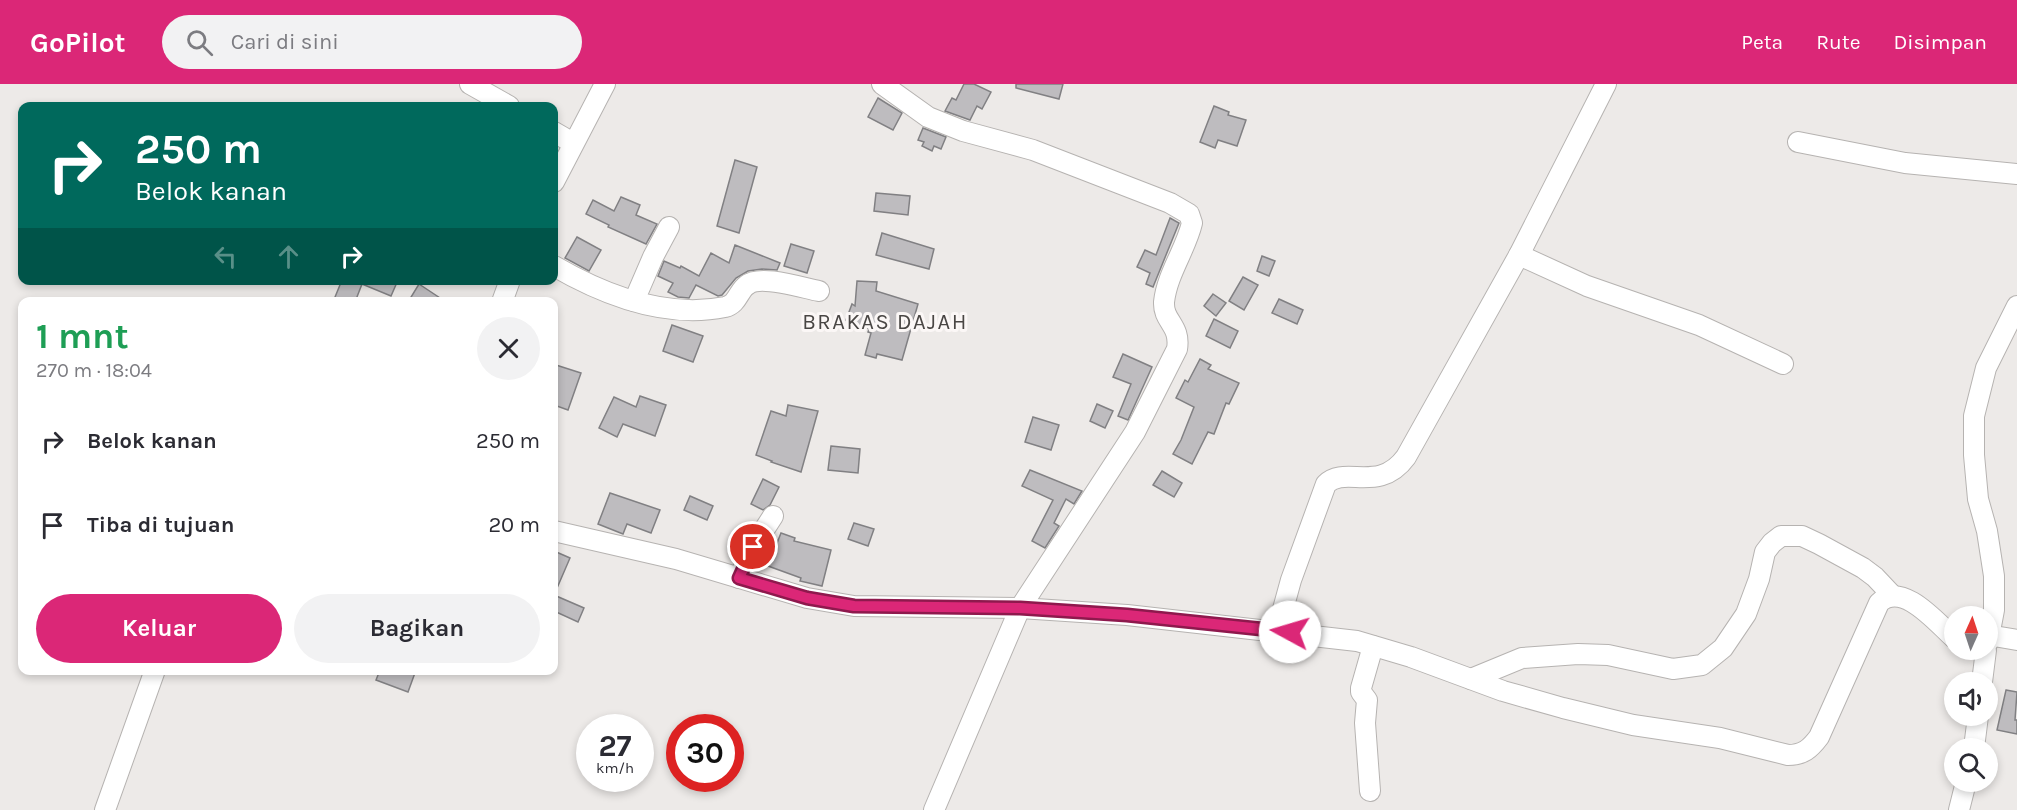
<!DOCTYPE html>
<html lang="id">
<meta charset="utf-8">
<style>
:root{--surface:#fff;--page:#f2f2f3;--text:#2b2b33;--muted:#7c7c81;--accent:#db2777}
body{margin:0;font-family:Karla,sans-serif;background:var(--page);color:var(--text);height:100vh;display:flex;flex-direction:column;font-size:22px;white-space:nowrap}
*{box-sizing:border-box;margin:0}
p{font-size:20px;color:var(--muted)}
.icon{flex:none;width:33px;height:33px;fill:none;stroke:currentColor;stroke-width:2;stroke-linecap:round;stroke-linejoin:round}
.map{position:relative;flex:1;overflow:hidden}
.details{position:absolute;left:18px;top:213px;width:540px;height:378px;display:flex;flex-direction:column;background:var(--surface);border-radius:12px;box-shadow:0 3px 9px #0003}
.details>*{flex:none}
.banner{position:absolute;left:18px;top:18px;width:540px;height:183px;border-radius:12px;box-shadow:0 3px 9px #0003;background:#00695c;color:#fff;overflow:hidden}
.needle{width:39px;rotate:3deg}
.controls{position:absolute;left:1944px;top:522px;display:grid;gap:12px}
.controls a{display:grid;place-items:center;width:54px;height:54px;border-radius:50%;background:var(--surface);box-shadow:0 3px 9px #0003;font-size:30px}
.speed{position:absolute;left:576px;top:630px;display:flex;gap:12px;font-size:30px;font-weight:700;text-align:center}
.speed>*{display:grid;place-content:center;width:78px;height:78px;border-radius:50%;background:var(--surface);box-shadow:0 3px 9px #0003;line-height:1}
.speed small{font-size:15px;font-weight:400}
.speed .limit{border:9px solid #d22;background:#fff;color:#111}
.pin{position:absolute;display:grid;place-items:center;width:51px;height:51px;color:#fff;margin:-26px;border:3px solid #fff;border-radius:50%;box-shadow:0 2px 6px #0007}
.me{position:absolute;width:66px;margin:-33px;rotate:276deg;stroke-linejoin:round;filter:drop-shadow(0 0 4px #0008)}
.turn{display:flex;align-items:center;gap:21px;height:126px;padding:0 18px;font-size:27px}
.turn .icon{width:78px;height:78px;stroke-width:2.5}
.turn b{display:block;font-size:42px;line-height:51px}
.lanes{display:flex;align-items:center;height:57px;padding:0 18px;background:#0003;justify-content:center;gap:30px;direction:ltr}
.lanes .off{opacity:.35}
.round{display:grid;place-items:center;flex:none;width:63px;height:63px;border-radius:32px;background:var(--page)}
.head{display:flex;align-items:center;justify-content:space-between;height:102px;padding:0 18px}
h1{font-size:36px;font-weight:700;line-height:45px;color:#1e9e55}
.primary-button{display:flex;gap:12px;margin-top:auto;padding:12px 18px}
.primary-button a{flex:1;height:69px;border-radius:36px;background:var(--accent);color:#fff;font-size:24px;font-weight:700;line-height:69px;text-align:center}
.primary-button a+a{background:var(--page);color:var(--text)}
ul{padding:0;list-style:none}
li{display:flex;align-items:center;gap:18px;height:84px;padding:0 18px}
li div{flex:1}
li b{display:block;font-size:22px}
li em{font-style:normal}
header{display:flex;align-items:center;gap:36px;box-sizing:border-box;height:84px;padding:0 30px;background:var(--accent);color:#fff}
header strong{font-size:28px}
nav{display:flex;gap:33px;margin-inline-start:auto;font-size:21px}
.search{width:420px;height:54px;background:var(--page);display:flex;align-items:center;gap:15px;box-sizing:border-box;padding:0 21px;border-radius:33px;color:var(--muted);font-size:22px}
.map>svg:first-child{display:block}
</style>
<header>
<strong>GoPilot</strong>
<div class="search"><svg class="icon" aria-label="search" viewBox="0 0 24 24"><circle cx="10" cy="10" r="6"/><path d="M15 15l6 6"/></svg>Cari di sini</div>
<nav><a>Peta</a><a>Rute</a><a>Disimpan</a></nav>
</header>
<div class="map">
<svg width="2017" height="726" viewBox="0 0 2017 726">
<rect width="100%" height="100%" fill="#edeae8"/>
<g fill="#bebcbf" stroke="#818083" stroke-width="1.5">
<path d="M964,0H974L991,8L982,25L977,22L970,36L945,27L952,14L956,16Z"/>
<path d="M1016,0H1063L1059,15L1016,4Z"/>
<path d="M878,14L902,29L893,46L868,33Z"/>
<path d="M1214,22L1229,28L1228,31L1246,36L1237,62L1218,56L1215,64L1200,58Z"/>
<path d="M923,44L946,53L941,65L934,62L932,67L922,62L924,58L918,56Z"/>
<path d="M735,76L757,83L739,149L717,142Z"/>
<path d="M876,109L910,112L908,131L874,127Z"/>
<path d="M621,113L640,121L636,131L657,140L646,160L608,143L609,141L586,130L593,116L614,127Z"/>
<path d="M1170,134L1179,139L1153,203L1146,200L1150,189L1137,183L1145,166L1156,171Z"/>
<path d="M882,149L934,165L929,185L876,171Z"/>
<path d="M577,153L601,166L589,187L565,174Z"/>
<path d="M791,160L814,167L807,189L784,182Z"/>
<path d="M735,161L780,179L777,186L762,185L748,187L736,194L722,211L718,212L696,201L689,214L678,213L668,208L673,199L658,192L664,177L680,184L681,182L699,192L711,169L729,179Z"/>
<path d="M1262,172L1275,177L1269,192L1257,187Z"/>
<path d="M1243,193L1258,201L1244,226L1229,217Z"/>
<path d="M342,196H398L391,212L362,200L355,218H333Z"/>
<path d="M857,197L877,198L876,207L918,220L902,276L877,270L876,274L865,271L871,249L868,248L869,245L846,236L852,220L855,222Z"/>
<path d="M419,200L446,218H408Z"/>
<path d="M1213,210L1226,219L1216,232L1204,222Z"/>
<path d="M1279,215L1303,226L1297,240L1272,229Z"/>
<path d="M1214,235L1238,247L1230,264L1206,252Z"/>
<path d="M672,241L703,252L693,278L663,267Z"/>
<path d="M1123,270L1152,283L1128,336L1118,332L1131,300L1113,293Z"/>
<path d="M1200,275L1211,281L1208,285L1239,299L1229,320L1226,319L1214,350L1208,348L1192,380L1173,370L1181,356L1194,323L1176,314L1185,296L1188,298Z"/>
<path d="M556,281L581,289L568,326L554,321V287Z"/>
<path d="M640,312L666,321L655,352L623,340L617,353L599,344L614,313L636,323Z"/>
<path d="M1097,320L1113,327L1105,344L1090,337Z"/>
<path d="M788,321L818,327L801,388L771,378L772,377L756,371L771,327L786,332Z"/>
<path d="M1033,333L1059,341L1051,366L1025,358Z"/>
<path d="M831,362L860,365L858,389L828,386Z"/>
<path d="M1030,386L1082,407L1074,420L1066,415L1054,439L1059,442L1045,464L1032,457L1053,416L1022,402Z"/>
<path d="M1162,387L1182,399L1174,413L1153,401Z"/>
<path d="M763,395L779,403L770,421L763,426L751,420Z"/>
<path d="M610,409L660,426L651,449L627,440L623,450L598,440Z"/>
<path d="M690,412L713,422L707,436L684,426Z"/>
<path d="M854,439L874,445L868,462L848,455Z"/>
<path d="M781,449L795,454L794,457L831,466L822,502L800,497L801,494L768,482Z"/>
<path d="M554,467L570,474L554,511L584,524L578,538L554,527Z"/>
<path d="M380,586H416L408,608L376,596Z"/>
<path d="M2006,606L2017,608L2015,636H2017V650L1997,646Z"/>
</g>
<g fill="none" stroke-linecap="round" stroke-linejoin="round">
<defs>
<g id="minor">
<path d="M470,0L509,22"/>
<path d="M882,0L928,33L963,47L1033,66L1170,119L1189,130L1192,139C1186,165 1167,190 1164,218C1163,238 1181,241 1177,265L1135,348L1020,524L934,726"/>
<path d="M554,48L573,59"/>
<path d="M1798,58L1905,79L2017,90"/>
<path d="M554,98L605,0"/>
<path d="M1519,171L1587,202L1699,241L1783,280"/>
<path d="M554,182C604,211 665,235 725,223C738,220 738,207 747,201C760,190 803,204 819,207"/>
<path d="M634,217L653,173L669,143"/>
<path d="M502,218L510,196"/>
<path d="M554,447L676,475L807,514L854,522L1020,524L1127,531L1357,557L1411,573L1503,607L1563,624L1633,641L1720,654L1788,671C1803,671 1810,665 1819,653L1879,519C1902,496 1937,539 1954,554"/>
<path d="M739,494L753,463L773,432"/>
<path d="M1277,547L1291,496L1326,400C1345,381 1379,410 1406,373L1519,171L1606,0"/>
<path d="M1988,551L2017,556"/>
<path d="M1988,558L1994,526V492L1987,447L1978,415L1974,371V332L1986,284L2017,222"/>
<path d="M1471,595L1522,574L1578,570L1608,571L1673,585L1702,581L1723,564L1746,530L1759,495L1765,468L1772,459L1781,452H1802L1819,460L1863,484L1875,493L1892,511"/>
<path d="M1982,598L1986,566"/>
<path d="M1974,664L1978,632"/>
<path d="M1370,707L1365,639L1367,616L1361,608V604L1373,562"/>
<path d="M105,726L155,586"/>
<path d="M1959,726L1966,698"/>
</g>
</defs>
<use href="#minor" stroke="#b6b3b1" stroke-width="22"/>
<use href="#minor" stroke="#fff" stroke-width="20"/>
</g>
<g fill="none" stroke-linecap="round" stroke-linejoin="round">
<defs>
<path id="route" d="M753,463L739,494L807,514L854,522L1020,524L1127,531L1290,548"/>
</defs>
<use href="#route" stroke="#8e194d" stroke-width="15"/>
<use href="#route" stroke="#db2777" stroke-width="10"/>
</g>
<g text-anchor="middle" stroke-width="6" stroke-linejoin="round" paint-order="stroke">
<g font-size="22" letter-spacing="1.5" fill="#494644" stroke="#fbf7f6">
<text x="885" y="245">BRAKAS DAJAH</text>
</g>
</g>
</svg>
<div class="controls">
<a><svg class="needle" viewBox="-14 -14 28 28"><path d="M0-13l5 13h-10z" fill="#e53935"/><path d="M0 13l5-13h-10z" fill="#7c7c81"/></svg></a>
<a><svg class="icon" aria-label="sound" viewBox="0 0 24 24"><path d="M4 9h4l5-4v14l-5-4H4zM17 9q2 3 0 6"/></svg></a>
<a><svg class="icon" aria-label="search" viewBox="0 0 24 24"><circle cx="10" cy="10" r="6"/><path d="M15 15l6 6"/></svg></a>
</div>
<div class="speed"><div>27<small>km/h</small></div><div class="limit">30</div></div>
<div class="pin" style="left:753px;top:463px;background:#d93025"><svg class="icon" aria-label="arrive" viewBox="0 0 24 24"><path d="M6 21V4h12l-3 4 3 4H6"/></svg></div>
<svg class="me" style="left:1290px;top:548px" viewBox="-20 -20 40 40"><circle r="19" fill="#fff"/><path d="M0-13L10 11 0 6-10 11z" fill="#db2777"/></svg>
<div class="banner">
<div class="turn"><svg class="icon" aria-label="right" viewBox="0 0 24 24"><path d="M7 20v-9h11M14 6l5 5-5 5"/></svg><div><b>250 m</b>Belok kanan</div></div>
<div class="lanes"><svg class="icon off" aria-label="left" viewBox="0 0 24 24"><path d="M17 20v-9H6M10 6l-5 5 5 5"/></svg><svg class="icon off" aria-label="ahead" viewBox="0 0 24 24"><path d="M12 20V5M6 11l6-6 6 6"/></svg><svg class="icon" aria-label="right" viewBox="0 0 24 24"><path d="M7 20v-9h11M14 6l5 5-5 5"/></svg></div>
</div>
<section class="details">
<div class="head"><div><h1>1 mnt</h1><p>270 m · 18:04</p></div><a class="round"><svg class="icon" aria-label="close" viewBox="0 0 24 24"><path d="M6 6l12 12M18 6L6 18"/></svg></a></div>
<ul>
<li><svg class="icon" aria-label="right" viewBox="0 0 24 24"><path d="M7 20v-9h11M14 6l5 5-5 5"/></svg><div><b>Belok kanan</b></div><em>250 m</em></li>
<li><svg class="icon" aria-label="arrive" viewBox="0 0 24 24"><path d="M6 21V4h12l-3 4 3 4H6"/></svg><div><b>Tiba di tujuan</b></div><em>20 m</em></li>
</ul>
<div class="primary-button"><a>Keluar</a><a>Bagikan</a></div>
</section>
</div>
